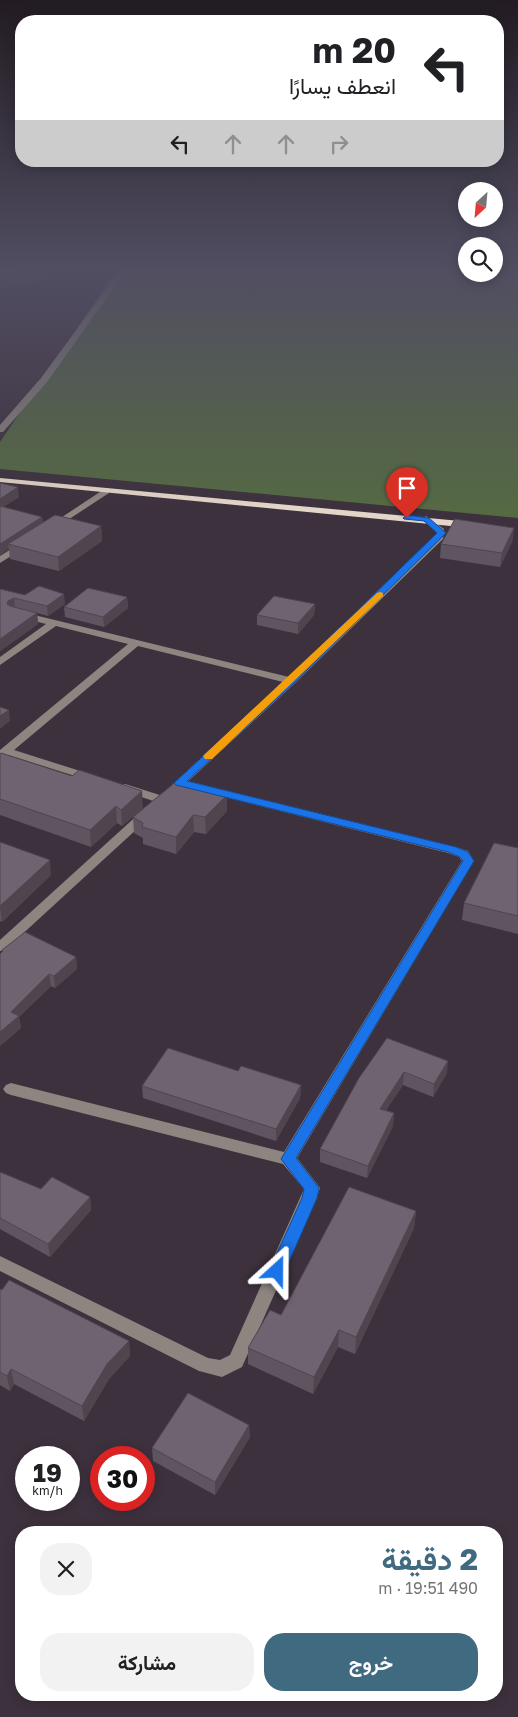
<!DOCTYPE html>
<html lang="ar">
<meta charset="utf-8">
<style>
:root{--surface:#fff;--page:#f2f2f2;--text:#202124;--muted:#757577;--accent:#406a80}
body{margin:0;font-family:"Golos Text",Vazirmatn,sans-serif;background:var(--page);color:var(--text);direction:rtl;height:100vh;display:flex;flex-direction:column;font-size:19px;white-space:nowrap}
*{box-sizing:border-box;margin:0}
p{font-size:16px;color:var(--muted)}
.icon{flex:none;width:28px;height:28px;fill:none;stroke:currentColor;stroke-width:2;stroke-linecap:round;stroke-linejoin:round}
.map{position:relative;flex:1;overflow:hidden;direction:ltr}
.side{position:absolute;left:15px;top:1526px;width:488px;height:175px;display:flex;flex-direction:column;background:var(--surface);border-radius:20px;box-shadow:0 2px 12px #0003;direction:rtl}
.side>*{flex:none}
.hud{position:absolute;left:15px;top:15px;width:489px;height:152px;border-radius:20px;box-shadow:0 2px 12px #0003;direction:rtl;background:#fff;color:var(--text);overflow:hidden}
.needle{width:32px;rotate:206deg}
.buttons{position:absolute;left:458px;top:182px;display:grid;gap:10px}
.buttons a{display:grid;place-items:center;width:45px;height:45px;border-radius:50%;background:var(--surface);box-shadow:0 2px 12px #0003;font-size:25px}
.speed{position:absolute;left:15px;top:1446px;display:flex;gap:10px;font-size:25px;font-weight:700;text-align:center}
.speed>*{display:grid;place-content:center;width:65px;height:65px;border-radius:50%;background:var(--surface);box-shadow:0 2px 12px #0003;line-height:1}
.speed small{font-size:12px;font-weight:400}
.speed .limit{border:8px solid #d22;background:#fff;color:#111}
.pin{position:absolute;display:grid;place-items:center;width:42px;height:42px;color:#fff;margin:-51px -21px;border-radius:50% 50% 50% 0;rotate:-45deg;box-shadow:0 0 5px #0007}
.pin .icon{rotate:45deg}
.me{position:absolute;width:55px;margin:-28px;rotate:24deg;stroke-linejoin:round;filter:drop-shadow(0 0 4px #0008)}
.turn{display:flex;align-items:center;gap:18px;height:105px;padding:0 25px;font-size:22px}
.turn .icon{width:65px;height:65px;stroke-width:2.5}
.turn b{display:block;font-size:35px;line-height:42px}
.lanes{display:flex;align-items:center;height:48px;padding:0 25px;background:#0003;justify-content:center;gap:25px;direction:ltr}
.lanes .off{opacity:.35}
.round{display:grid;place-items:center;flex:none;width:52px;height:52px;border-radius:20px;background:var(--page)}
.summary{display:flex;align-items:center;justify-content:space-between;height:85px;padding:0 25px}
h1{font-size:30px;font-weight:700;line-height:38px;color:var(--accent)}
.cta{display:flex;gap:10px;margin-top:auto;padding:10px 25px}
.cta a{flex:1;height:58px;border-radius:20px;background:var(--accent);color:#fff;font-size:20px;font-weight:700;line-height:58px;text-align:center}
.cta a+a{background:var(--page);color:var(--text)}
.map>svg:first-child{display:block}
</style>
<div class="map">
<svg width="518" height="1717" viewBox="0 0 518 1717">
<rect width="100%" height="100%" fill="#3d313d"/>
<path fill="#556943" d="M118,268H466V274H494V268H518V518L0,469V442Z"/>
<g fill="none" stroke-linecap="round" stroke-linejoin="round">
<g fill="#8c8580" fill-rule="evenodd">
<path d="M122,268H128L47,382L3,432H0V425L41,378Z"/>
<path d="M106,488L109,489V493L54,529L51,530L47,527Z"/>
<path d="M426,516L444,529L443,539L295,683L172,796H164L162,794L283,682L138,646L14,750L96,776L98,778L96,780H88L8,755L0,759V750L128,644L56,626L0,665V657L46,624L19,617V613L22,612L289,677L436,536V532L422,519Z"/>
<path d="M24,541L29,544L27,546L0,563V556Z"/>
<path d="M192,782L456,847L468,851L474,861L297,1158L320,1188L317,1198L242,1367L222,1377L199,1371L0,1271V1256L208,1358L220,1360L230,1355L304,1189L283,1164L11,1095L6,1093L3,1089L6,1085L11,1083L284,1152L462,861L459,857L448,853L188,788L186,786Z"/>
<path d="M125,784L166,797L168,800L162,804L121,790L119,788L121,786Z"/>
<path d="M146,810L152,814L150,817L5,950L0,951V940L142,811Z"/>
</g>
<path fill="#e3d5c8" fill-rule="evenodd" d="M0,478L471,522L475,525L471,528L0,482Z"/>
</g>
<g fill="#5f5561">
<path d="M0,483L19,497L3,507L42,517L43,523L101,526L102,541L59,571L10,559L9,549L0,555Z"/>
<path d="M514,528L512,542L500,567L440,558L441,544Z"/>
<path d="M0,589L65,604L48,616L37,613L38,624L0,651Z"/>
<path d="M127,597L128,608L104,627L65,617L64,607Z"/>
<path d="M315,604L314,615L298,634L257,625V615Z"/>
<path d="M0,754L143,808L122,826L117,823L91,847L0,815Z"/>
<path d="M227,811L206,834L194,832L176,854L143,844V838L134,833L133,817Z"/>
<path d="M0,842L51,875L2,922L0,921Z"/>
<path d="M518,848V934L462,920L464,903Z"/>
<path d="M2,950L76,957L77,969L55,988L51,986L19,1017L21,1028L0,1046V954L2,952Z"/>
<path d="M387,1038L447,1073L433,1097L403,1085L386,1110L394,1113L393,1126L367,1178L320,1162V1149Z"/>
<path d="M301,1085L300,1098L276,1141L143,1098L142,1086Z"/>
<path d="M0,1172L41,1189L90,1197L91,1210L50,1257L0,1229Z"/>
<path d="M416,1211L414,1228L355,1354L338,1347L313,1394L248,1364V1348L281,1315Z"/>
<path d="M0,1289L129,1341L130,1356L109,1379L84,1421L14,1384L10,1391L0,1385Z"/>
<path d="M249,1425L250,1437L215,1495L153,1461L152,1448Z"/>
</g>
<g fill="#4e454f">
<path d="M39,268H50L51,279L6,288H0V275Z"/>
<path d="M18,487L19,497L0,509V499Z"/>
<path d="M42,517L43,526L8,544L9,549L0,555V544Z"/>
<path d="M101,526L102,541L59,571L58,557Z"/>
<path d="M514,528L512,542L500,567L502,553Z"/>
<path d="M64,594L65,604L48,616L47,606Z"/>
<path d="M127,597L128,608L104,627L103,617Z"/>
<path d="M14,598L15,608L9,614L8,601Z"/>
<path d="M315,604L314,615L298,634V623Z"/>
<path d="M37,613L38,624L0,651V639Z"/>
<path d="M9,710L10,721L0,729V716Z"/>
<path d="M142,791L143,808L122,826L121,810Z"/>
<path d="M227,795V811L206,834L205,817Z"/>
<path d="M116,806L117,823L91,847L90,830Z"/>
<path d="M193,815L194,832L176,854V837Z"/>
<path d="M50,860L51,875L2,922L0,906Z"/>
<path d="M76,957L77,969L55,988L54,976Z"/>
<path d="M49,974L51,986L19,1017L21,1028L0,1046V1032L11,1012Z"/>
<path d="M448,1061L447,1073L433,1097L434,1084Z"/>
<path d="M404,1072L403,1085L379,1121L380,1109Z"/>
<path d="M301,1085L300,1098L276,1141V1129Z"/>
<path d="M394,1113L393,1126L367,1178L368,1166Z"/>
<path d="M90,1197L91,1210L50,1257L48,1244Z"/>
<path d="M416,1211L414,1228L355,1354L356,1337Z"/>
<path d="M339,1330L338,1347L313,1394L314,1377Z"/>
<path d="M129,1341L130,1356L109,1379L84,1421L82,1406L107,1364Z"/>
<path d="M11,1369L14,1384L10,1391L7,1376Z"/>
<path d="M249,1425L250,1437L215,1495V1482Z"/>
</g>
<g fill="#6f6371" stroke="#4e454f">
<path d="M0,268H39L0,275Z"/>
<path d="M0,483L18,487L0,499Z"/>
<path d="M0,506L42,517L0,544Z"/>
<path d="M55,515L101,526L58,557L8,544Z"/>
<path d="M455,519L514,528L502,553L441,544Z"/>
<path d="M39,586L64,594L47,606L14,598L8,601L7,604L10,606L37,613L0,639V589L25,595Z"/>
<path d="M88,588L127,597L103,617L64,607Z"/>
<path d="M274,596L315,604L298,623L257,615Z"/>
<path d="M0,707L9,710L0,716Z"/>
<path d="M1,753L72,776L79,770L142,791L121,810L116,806L90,830L0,799V754Z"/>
<path d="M177,781L227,795L205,817L193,815L176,837L142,827L143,823L133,817Z"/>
<path d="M0,842L50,860L0,906Z"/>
<path d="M494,843L518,848V916L464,903Z"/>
<path d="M25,932L76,957L54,976L49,974L11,1012L19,1016L0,1032V954L3,951L2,950Z"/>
<path d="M387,1038L448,1061L434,1084L404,1072L380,1109L394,1113L368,1166L320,1149L359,1078Z"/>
<path d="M168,1048L238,1071L241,1066L301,1085L276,1129L142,1086Z"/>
<path d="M0,1172L41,1189L52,1177L90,1197L48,1244L0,1218Z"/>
<path d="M349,1187L416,1211L356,1337L339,1330L314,1377L248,1348L270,1310L281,1315Z"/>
<path d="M9,1280L129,1341L107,1364L82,1406L11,1369L7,1376L0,1372V1289L2,1290Z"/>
<path d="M188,1393L249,1425L215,1482L152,1448Z"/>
</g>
<linearGradient id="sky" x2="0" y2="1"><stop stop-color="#221b22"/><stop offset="0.53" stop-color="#514e62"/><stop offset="1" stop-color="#514e62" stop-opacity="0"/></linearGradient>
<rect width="518" height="508" fill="url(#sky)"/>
<path fill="#1a73e8" stroke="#114b97" d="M407,515L429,518L446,533L294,683L187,781L456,847L468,852L474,861L296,1158L319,1188L317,1198L285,1271L282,1275L277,1277L271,1275L269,1271L302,1198L304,1189L281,1159L463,861L460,857L448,852L176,785L174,783L287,679L437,533L424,521L404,519L403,518Z"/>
<path fill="#f59e0b" d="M380,592L383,593V596L212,759H205L203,756L205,754L377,593Z"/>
</svg>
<div class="buttons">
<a><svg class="needle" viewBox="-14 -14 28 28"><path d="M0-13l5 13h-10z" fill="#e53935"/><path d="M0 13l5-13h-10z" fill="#757577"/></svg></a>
<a><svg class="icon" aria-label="search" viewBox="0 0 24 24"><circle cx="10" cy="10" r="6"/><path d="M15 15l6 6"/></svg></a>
</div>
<div class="speed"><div>19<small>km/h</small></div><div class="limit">30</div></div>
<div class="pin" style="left:407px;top:518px;background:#d93025"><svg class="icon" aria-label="arrive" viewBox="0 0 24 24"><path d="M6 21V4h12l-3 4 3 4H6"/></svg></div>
<svg class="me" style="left:277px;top:1271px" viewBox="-20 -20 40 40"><path d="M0-17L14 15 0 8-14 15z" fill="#1a73e8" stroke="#fff" stroke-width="4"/></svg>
<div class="hud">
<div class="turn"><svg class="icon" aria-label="left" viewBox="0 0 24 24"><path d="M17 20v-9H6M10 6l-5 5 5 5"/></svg><div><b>20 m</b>انعطف يسارًا</div></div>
<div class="lanes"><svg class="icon" aria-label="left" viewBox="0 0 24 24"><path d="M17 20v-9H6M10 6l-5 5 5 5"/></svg><svg class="icon off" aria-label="ahead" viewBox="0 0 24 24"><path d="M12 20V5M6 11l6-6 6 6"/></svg><svg class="icon off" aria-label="ahead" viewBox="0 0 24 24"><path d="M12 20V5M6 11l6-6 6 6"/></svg><svg class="icon off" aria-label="right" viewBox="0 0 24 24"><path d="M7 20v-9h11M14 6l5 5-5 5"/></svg></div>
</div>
<section class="side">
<div class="summary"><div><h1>2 دقيقة</h1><p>490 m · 19:51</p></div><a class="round"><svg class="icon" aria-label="close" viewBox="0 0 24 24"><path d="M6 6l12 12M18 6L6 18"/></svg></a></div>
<div class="cta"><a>خروج</a><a>مشاركة</a></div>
</section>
</div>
